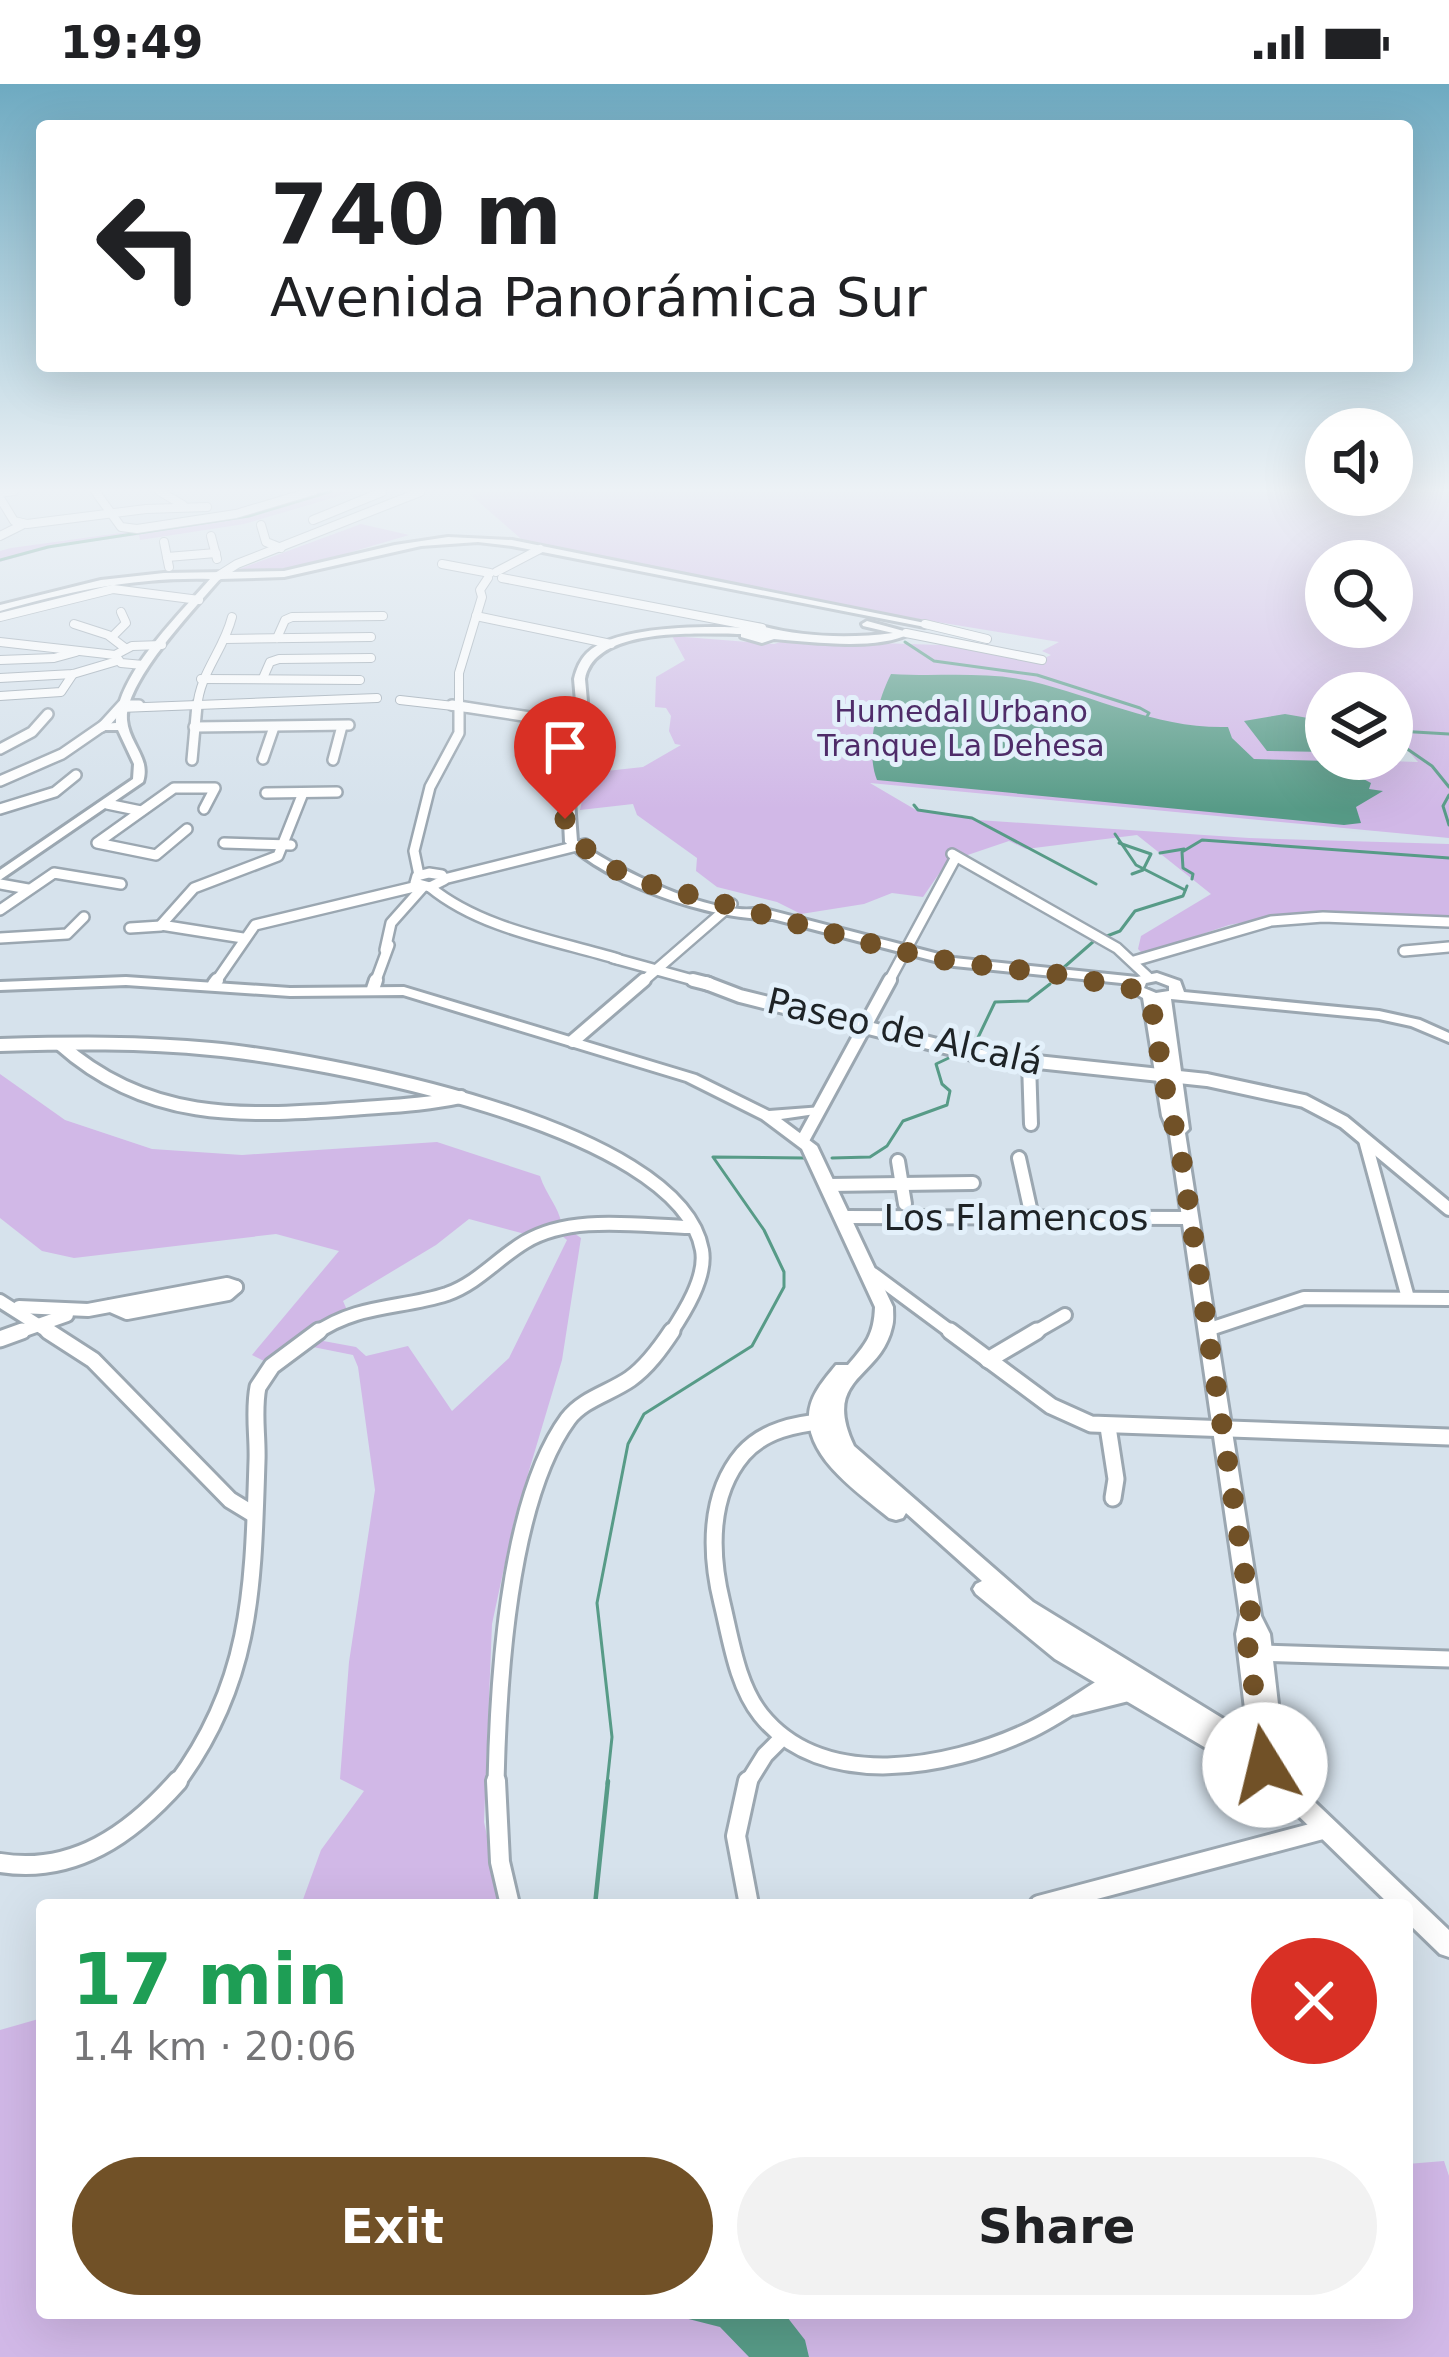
<!DOCTYPE html>
<meta charset="utf-8">
<style>
:root{--surface:#fff;--page:#f2f2f2;--text:#202124;--muted:#757577;--accent:#715127}
body{margin:0;font-family:"DejaVu Sans",sans-serif;background:var(--page);color:var(--text);height:100vh;display:flex;flex-direction:column;font-size:45px;white-space:nowrap}
*{box-sizing:border-box;margin:0}
p{font-size:39px;color:var(--muted)}
.icon{flex:none;width:66px;height:66px;fill:none;stroke:currentColor;stroke-width:2;stroke-linecap:round;stroke-linejoin:round}
.map{position:relative;flex:1;overflow:hidden}
.sheet{position:absolute;left:36px;top:1815px;width:1377px;height:420px;display:flex;flex-direction:column;background:var(--surface);border-radius:12px;box-shadow:0 12px 48px #0002}
.sheet>*{flex:none}
.hud{position:absolute;left:36px;top:36px;width:1377px;height:252px;border-radius:12px;box-shadow:0 12px 48px #0002;background:#fff;color:var(--text);overflow:hidden}
.controls{position:absolute;left:1305px;top:324px;display:grid;gap:24px}
.controls a{display:grid;place-items:center;width:108px;height:108px;border-radius:50%;background:var(--surface);box-shadow:0 12px 48px #0002;font-size:60px}
.pin{position:absolute;display:grid;place-items:center;width:102px;height:102px;color:#fff;margin:-123px -51px;border-radius:50% 50% 50% 0;rotate:-45deg;box-shadow:0 0 12px #0007}
.pin .icon{rotate:45deg}
.me{position:absolute;width:132px;margin:-66px;rotate:351deg;stroke-linejoin:round;filter:drop-shadow(0 0 9px #0008)}
.turn{display:flex;align-items:center;gap:42px;height:252px;padding:0 36px;font-size:54px}
.turn .icon{width:156px;height:156px;stroke-width:2.5}
.turn b{display:block;font-size:84px;line-height:102px}
.round{display:grid;place-items:center;flex:none;width:126px;height:126px;border-radius:63px;background:var(--page)}
.overview{display:flex;align-items:center;justify-content:space-between;height:204px;padding:0 36px}
h1{font-size:72px;font-weight:600;line-height:90px;color:#1e9e55}
.cta{display:flex;gap:24px;margin-top:auto;padding:24px 36px}
.cta a{flex:1;height:138px;border-radius:72px;background:var(--accent);color:#fff;font-size:48px;font-weight:600;line-height:138px;text-align:center}
.cta a+a{background:var(--page);color:var(--text)}
.status{display:flex;justify-content:space-between;align-items:center;height:84px;padding:0 60px;background:var(--surface);direction:ltr}
.status svg{height:33px;fill:currentColor}
.map>svg:first-child{display:block}
</style>
<div class="status"><b>19:49</b><svg viewBox="0 0 49 12"><path d="M0 12V9h3v3zM5 12V6h3v6zM10 12V3h3v9zM15 12V0h3v12zM26 1h20v11H26zM47 4h2v5h-2z"/></svg></div>
<div class="map">
<svg width="1449" height="2273" viewBox="0 0 1449 2273">
<rect width="100%" height="100%" fill="#d6e2ec"/>
<g fill="#d1b8e7" fill-rule="evenodd">
<path d="M324,407H356L244,440L140,456L139,451L58,462L0,478V467L11,464L237,433Z"/>
<path d="M480,407H1326V411L1449,407V754L870,699L916,726L978,736L1249,754L1449,760V833L1276,832L1229,841L1143,870L1138,865L1141,852L1211,810L1137,751L1026,765L1009,757L947,778L923,813L892,809L864,820L801,830L777,818L717,803L696,787L697,774L637,731L633,720L580,726L588,689L643,683L681,661L675,660L669,647L671,632L666,624L655,623L656,593L685,576L672,552L774,560L787,556L970,562L1038,577L1051,571L1042,567L1059,558L840,522L527,460L472,412ZM1326,477H1392V543H1326ZM1326,609H1392V663L1404,662L1418,678L1326,675Z"/>
<path d="M361,440L409,451L294,485L234,487Z"/>
<path d="M0,990L65,1036L152,1065L242,1071L437,1058L540,1092C546,1111 558,1121 562,1141L581,1154L562,1276L514,1437L492,1540L484,1738L502,1821H301L321,1766L364,1707L340,1695L349,1578L375,1406L358,1283L353,1271L308,1262L266,1278L252,1271L339,1167L276,1150L74,1174L42,1167L0,1134ZM469,1135L529,1151L550,1142L567,1156L509,1274L452,1327L408,1262L366,1272L356,1263L307,1254L347,1226L343,1217L436,1161Z"/>
<path d="M42,1934V2229H1407V2080L1444,2077L1449,2092V2273H0V1946Z"/>
</g>
<g fill="#579b87">
<path d="M891,590C938,593 985,587 1030,597C1098,613 1157,645 1228,643L1232,654L1254,675L1330,677L1371,699L1369,705L1383,707L1356,723L1361,739L1344,741L877,696C865,666 877,617 891,590Z"/>
<path d="M1285,630L1308,634L1306,638L1326,644V668L1267,667L1244,637Z"/>
<path d="M665,2229H784L805,2256L809,2273H749L720,2243Z"/>
</g>
<g fill="none" stroke-linecap="round" stroke-linejoin="round">
<g stroke="#579b87" stroke-width="3">
<path d="M0,476L48,463L249,432L332,407"/>
<path d="M905,558L934,577L1037,591L1140,624L1149,629L1146,634"/>
<path d="M1403,662L1432,682L1449,703"/>
<path d="M1392,663L1402,664L1398,647L1449,650"/>
<path d="M1355,678L1365,675"/>
<path d="M1449,711L1443,722L1449,741"/>
<path d="M914,721L918,726L972,734L1096,800"/>
<path d="M1115,750L1136,781L1185,806"/>
<path d="M1119,759L1151,770L1143,786L1132,790"/>
<path d="M1160,769L1184,765"/>
<path d="M1192,795L1193,790L1183,784L1182,768L1202,756L1449,774"/>
<path d="M1107,852L1120,847L1135,827L1183,812L1187,802"/>
<path d="M1062,885L1094,857"/>
<path d="M974,962L995,918L1028,917L1050,900"/>
<path d="M832,1074L870,1073L887,1062L903,1037L947,1021L950,1007L942,1000L936,980L955,971"/>
<path d="M607,1700L612,1653L597,1519L628,1360L644,1330L752,1262L784,1203V1188L764,1146L713,1073L804,1074"/>
</g>
<path stroke="#579b87" stroke-width="4.5" d="M595,1821L608,1697"/>
<defs>
<g id="street-far4">
<path d="M95,407L121,443L137,445L236,430L313,407"/>
<path d="M159,407L183,421"/>
<path d="M0,409L14,407"/>
<path d="M0,414L14,437L27,440L146,425L207,423"/>
<path d="M313,436L382,408"/>
<path d="M261,441L266,458L281,464"/>
<path d="M0,452L22,441"/>
<path d="M211,452L217,475"/>
<path d="M164,458L169,483"/>
<path d="M167,473L216,469"/>
<path d="M442,480L490,489"/>
<path d="M496,488L540,465"/>
<path d="M218,492L237,480L420,408"/>
<path d="M502,494L762,544"/>
<path d="M476,532L611,560"/>
<path d="M0,533L113,505L199,516"/>
<path d="M74,540L108,551L125,564"/>
<path d="M925,540L987,555"/>
<path d="M906,549L1042,576"/>
<path d="M112,553L126,539L121,528"/>
<path d="M277,554L285,536L292,533L383,532"/>
<path d="M226,555L371,553"/>
<path d="M0,558L115,571"/>
<path d="M0,576L54,574L76,568"/>
<path d="M143,581L121,579L115,571L132,562L162,561"/>
<path d="M0,594L73,590L117,577"/>
<path d="M263,594L270,578L279,575L371,574"/>
<path d="M201,595L360,596"/>
<path d="M0,612L61,608L73,590"/>
<path d="M400,616L471,624"/>
<path d="M120,624L377,614"/>
<path d="M197,624C200,588 223,568 232,533"/>
<path d="M459,624V589L482,513L480,506L488,494"/>
</g>
<g id="street-far3">
<path d="M452,621L594,643"/>
<path d="M102,643L122,621H139"/>
<path d="M194,643L349,641"/>
<path d="M0,665L32,648L48,630"/>
<path d="M263,675L274,643"/>
<path d="M192,676L197,621"/>
<path d="M333,676L342,642"/>
<path d="M0,697L62,670L104,641"/>
<path d="M266,709L337,708"/>
<path d="M107,720L141,727"/>
<path d="M0,725L55,708L76,691"/>
<path d="M187,745L156,771L97,759L174,704H215L204,725"/>
<path d="M224,759L291,761"/>
<path d="M952,770L1117,864L1148,893"/>
<path d="M429,789L442,791L444,796L430,803L415,799L417,792Z"/>
<path d="M419,791L414,767L430,703L459,649V621"/>
<path d="M444,795L585,760"/>
<path d="M0,800L28,805"/>
<path d="M430,803C481,845 555,856 618,875"/>
<path d="M0,826L54,789L121,800"/>
<path d="M130,844L161,842"/>
<path d="M0,854L67,850L84,833"/>
<path d="M243,854L161,841L194,804L278,772L303,709"/>
<path d="M385,866L391,839L423,803"/>
<path d="M1404,867L1449,863"/>
<path d="M613,874L704,899"/>
<path d="M1134,877L1271,837L1323,833L1449,838"/>
<path d="M215,899L255,841L418,802"/>
<path d="M375,899L389,861"/>
<path d="M641,899L732,820"/>
<path d="M888,899L956,773"/>
</g>
<g id="street-far2">
<path d="M693,896L709,900"/>
<path d="M706,899L740,912L981,972L1207,996L1304,1017L1344,1038L1449,1125"/>
<path d="M214,900L217,896"/>
<path d="M373,905L376,896"/>
<path d="M573,957L644,896"/>
<path d="M60,960C146,1037 241,1033 350,1025C387,1022 424,1021 461,1013"/>
<path d="M0,961C70,959 141,958 211,965C317,975 680,1040 702,1166C707,1193 684,1229 670,1250"/>
<path d="M1029,979L1031,1040"/>
<path d="M803,1056L890,896"/>
<path d="M1365,1056L1408,1214"/>
<path d="M1019,1074L1032,1133"/>
<path d="M898,1077L905,1120"/>
<path d="M829,1101L973,1099"/>
<path d="M842,1133L1190,1134"/>
<path d="M873,1190L954,1250"/>
<path d="M0,1217L52,1250"/>
<path d="M111,1222L127,1229L228,1210L236,1203"/>
<path d="M19,1223L88,1226L227,1200L236,1203"/>
<path d="M1207,1246L1304,1214L1449,1215"/>
<path d="M13,1250L67,1231"/>
<path d="M315,1250C357,1220 401,1225 447,1210C478,1199 498,1174 525,1158C572,1130 639,1142 691,1143"/>
<path d="M1032,1250L1065,1231"/>
</g>
<g id="street-far1">
<path d="M48,1247L93,1276L230,1416L253,1430"/>
<path d="M950,1247L1051,1322L1091,1340L1449,1353"/>
<path d="M0,1255L22,1247"/>
<path d="M988,1276L1037,1247"/>
<path d="M826,1337C796,1340 764,1346 743,1370C708,1411 710,1470 722,1519C731,1556 737,1601 761,1631C823,1708 948,1684 1026,1648C1057,1634 1084,1613 1113,1596"/>
<path d="M1108,1343L1116,1395L1113,1414"/>
<path d="M1258,1569L1449,1575"/>
<path d="M1074,1623L1130,1609"/>
<path d="M176,1700C253,1597 253,1501 257,1377C258,1352 253,1328 258,1303L272,1282L319,1247"/>
<path d="M496,1700C498,1600 508,1417 568,1335C583,1315 610,1309 630,1295C647,1283 660,1265 672,1247"/>
<path d="M747,1700L765,1671L783,1653"/>
</g>
<g id="street">
<path d="M496,1697L500,1778L510,1821"/>
<path d="M748,1697L736,1752L749,1821"/>
<path d="M0,1779C74,1791 131,1750 178,1697"/>
<path d="M1039,1821L1326,1745"/>
</g>
<g id="secondary">
<path d="M448,453L512,456L930,540L925,543L512,462L478,458L421,462L284,493L220,495C195,524 124,598 127,636C129,660 151,674 143,698L0,796V786L133,695L134,680L118,646H102L96,643L102,640L116,639C117,590 179,531 210,495C137,493 70,507 0,527V521L101,496L164,489L284,487L395,461Z"/>
<path d="M867,537L911,549C878,567 813,558 774,555L762,559L741,553V550C699,550 595,542 585,595L590,651L574,717L577,757C615,785 714,834 761,824L954,874L1137,893L1157,889L1180,897L1184,908L1379,927L1420,936L1449,949V958L1411,942L1379,935L1171,915L1189,1045L1185,1049L1261,1532L1270,1550L1282,1655L1299,1703L1449,1846V1873L1440,1870L1407,1838V1821H1390L1276,1710L1273,1698L1262,1697L1055,1575L976,1510L973,1505L976,1500L982,1497L906,1429L903,1434L896,1436L889,1434C859,1409 807,1375 809,1331C810,1311 824,1296 836,1281H848C866,1260 874,1251 875,1223L802,1065L762,1035L686,997L403,911L290,912L126,901L0,906V898L126,893L290,904L404,903L696,991L769,1027L822,1023L825,1026L822,1029L781,1035L817,1062L893,1223C893,1230 894,1236 892,1243C880,1296 821,1292 854,1362L1033,1518L1248,1650L1236,1550L1240,1531L1170,1051L1162,1032L1143,914L1129,906L1131,900L954,882L773,835C710,836 610,801 565,758L563,717L579,651L574,595C576,586 580,576 587,569C616,541 710,542 749,544L757,541C801,553 847,555 893,549L863,542L862,540ZM1156,897L1169,902V907L1156,909L1144,904L1146,899Z"/>
</g>
</defs>
<use href="#street-far4" stroke="#9ba7b1" stroke-width="10"/>
<use href="#street-far3" stroke="#9ba7b1" stroke-width="14"/>
<use href="#street-far2" stroke="#9ba7b1" stroke-width="18"/>
<use href="#street-far1" stroke="#9ba7b1" stroke-width="21"/>
<use href="#street" stroke="#9ba7b1" stroke-width="24"/>
<use href="#secondary" stroke="#9ba7b1" stroke-width="6"/>
<use href="#street-far4" stroke="#fff" stroke-width="8"/>
<use href="#street-far3" stroke="#fff" stroke-width="9"/>
<use href="#street-far2" stroke="#fff" stroke-width="12"/>
<use href="#street-far1" stroke="#fff" stroke-width="15"/>
<use href="#street" stroke="#fff" stroke-width="18"/>
<use href="#secondary" fill="#fff" fill-rule="evenodd"/>
</g>
<linearGradient id="sky" x2="0" y2="1"><stop stop-color="#6eaac1"/><stop offset="0.56" stop-color="#edf2f6"/><stop offset="1" stop-color="#edf2f6" stop-opacity="0"/></linearGradient>
<rect width="1449" height="725" fill="url(#sky)"/>
<g fill="none" stroke-linecap="round" stroke-linejoin="round">
<path stroke="#715127" stroke-width="21" stroke-dasharray="0 37.8" d="M565,735L572,754L611,784L650,800L891,865L954,878L1055,890L1133,905L1150,914L1170,1032L1178,1051L1251,1532L1246,1550L1265,1681"/>
</g>
<g text-anchor="middle" stroke-width="10" stroke-linejoin="round" paint-order="stroke">
<g font-size="30" fill="#4f2c69" stroke="#e3f0fa">
<text x="961" y="638">Humedal Urbano<tspan x="961" dy="34">Tranque La Dehesa</tspan></text>
</g>
<g font-size="36" fill="#1e2326" stroke="#e3f0fa">
<text transform="translate(905 947) rotate(13)" y="13">Paseo de Alcalá</text>
<text x="1016" y="1146">Los Flamencos</text>
</g>
</g>
</svg>
<div class="controls">
<a><svg class="icon" aria-label="sound" viewBox="0 0 24 24"><path d="M4 9h4l5-4v14l-5-4H4zM17 9q2 3 0 6"/></svg></a>
<a><svg class="icon" aria-label="search" viewBox="0 0 24 24"><circle cx="10" cy="10" r="6"/><path d="M15 15l6 6"/></svg></a>
<a><svg class="icon" aria-label="layers" viewBox="0 0 24 24"><path d="M12 4l9 5-9 5-9-5zM3 14l9 5 9-5"/></svg></a>
</div>
<div class="pin" style="left:565px;top:735px;background:#d93025"><svg class="icon" aria-label="arrive" viewBox="0 0 24 24"><path d="M6 21V4h12l-3 4 3 4H6"/></svg></div>
<svg class="me" style="left:1265px;top:1681px" viewBox="-20 -20 40 40"><circle r="19" fill="#fff"/><path d="M0-13L10 11 0 6-10 11z" fill="#715127"/></svg>
<div class="hud">
<div class="turn"><svg class="icon" aria-label="left" viewBox="0 0 24 24"><path d="M17 20v-9H6M10 6l-5 5 5 5"/></svg><div><b>740 m</b>Avenida Panorámica Sur</div></div>
</div>
<section class="sheet">
<div class="overview"><div><h1>17 min</h1><p>1.4 km · 20:06</p></div><a class="round" style="background:#d93025;color:#fff"><svg class="icon" aria-label="close" viewBox="0 0 24 24"><path d="M6 6l12 12M18 6L6 18"/></svg></a></div>
<div class="cta"><a>Exit</a><a>Share</a></div>
</section>
</div>
